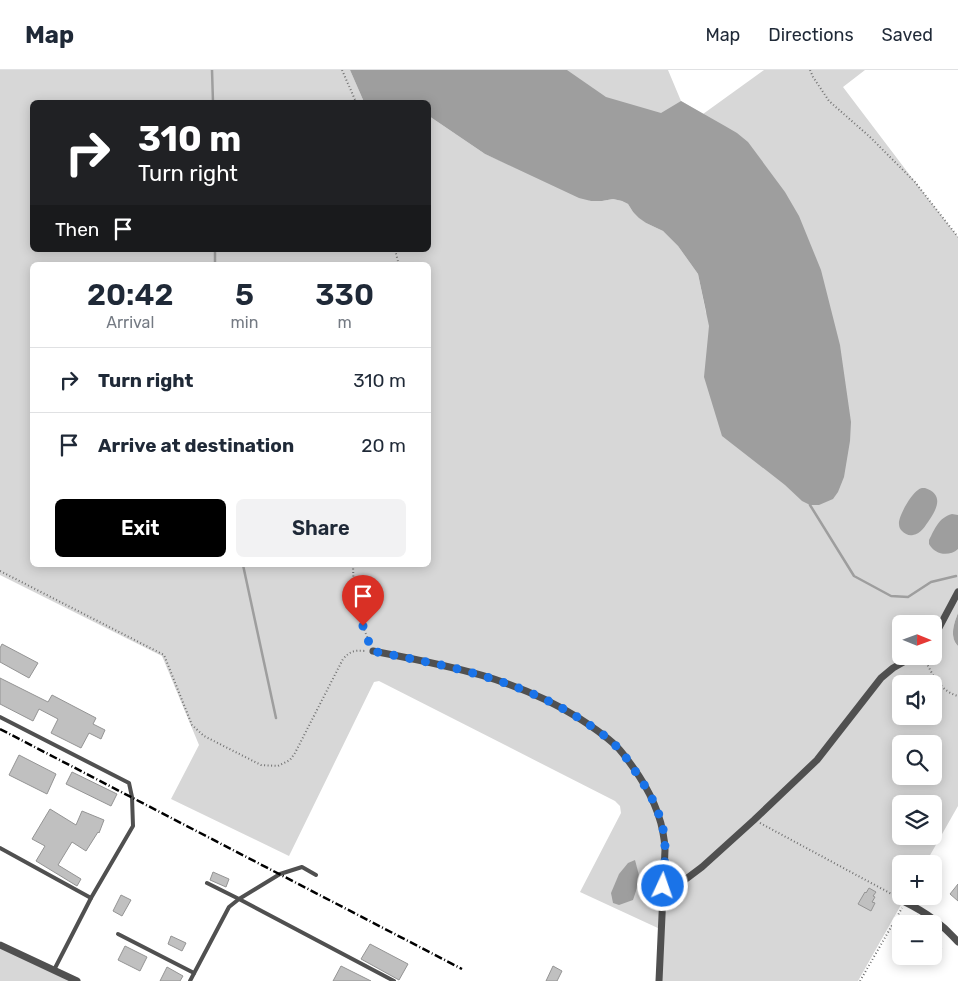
<!DOCTYPE html>
<meta charset="utf-8">
<style>
:root{--surface:#fff;--page:#f2f2f3;--text:#1f2937;--muted:#747a83;--line:#e0e1e3;--accent:#000}
body{margin:0;font-family:Rubik,sans-serif;background:var(--page);color:var(--text);height:100vh;display:flex;flex-direction:column;font-size:19px;white-space:nowrap}
*{box-sizing:border-box;margin:0}
p{font-size:16px;color:var(--muted)}
.icon{flex:none;width:28px;height:28px;fill:none;stroke:currentColor;stroke-width:2;stroke-linecap:round;stroke-linejoin:round}
.map{position:relative;flex:1;overflow:hidden}
.side{position:absolute;left:30px;top:192px;width:401px;height:305px;display:flex;flex-direction:column;background:var(--surface);border-radius:8px;box-shadow:0 2px 12px #0003}
.side>*{flex:none}
.hud{position:absolute;left:30px;top:30px;width:401px;height:152px;border-radius:8px;box-shadow:0 2px 12px #0003;background:#202124;color:#fff;overflow:hidden}
.needle{width:32px;rotate:91deg}
.buttons{position:absolute;left:892px;top:545px;display:grid;gap:10px}
.buttons a{display:grid;place-items:center;width:50px;height:50px;border-radius:8px;background:var(--surface);box-shadow:0 2px 12px #0003;font-size:25px}
.pin{position:absolute;display:grid;place-items:center;width:42px;height:42px;color:#fff;margin:-51px -21px;border-radius:50% 50% 50% 0;rotate:-45deg;box-shadow:0 0 5px #0007}
.pin .icon{rotate:45deg}
.me{position:absolute;width:55px;margin:-28px;rotate:3deg;stroke-linejoin:round;filter:drop-shadow(0 0 4px #0008)}
.turn{display:flex;align-items:center;gap:18px;height:105px;padding:0 25px;font-size:22px}
.turn .icon{width:65px;height:65px;stroke-width:2.5}
.turn b{display:block;font-size:35px;line-height:42px}
.then{display:flex;align-items:center;height:48px;padding:0 25px;background:#0003;gap:10px;font-size:19px}
.eta{display:flex;justify-content:space-evenly;align-items:center;height:85px;text-align:center}
.eta b{font-size:30px;font-weight:600;line-height:35px}
.primary-button{display:flex;gap:10px;margin-top:auto;padding:10px 25px}
.primary-button a{flex:1;height:58px;border-radius:8px;background:var(--accent);color:#fff;font-size:20px;font-weight:600;line-height:58px;text-align:center}
.primary-button a+a{background:var(--page);color:var(--text)}
ul{padding:0;list-style:none}
li{display:flex;align-items:center;gap:15px;height:65px;padding:0 25px;border-top:1px solid var(--line)}
li div{flex:1}
li b{display:block;font-size:19px}
li em{font-style:normal}
header{display:flex;align-items:center;gap:30px;box-sizing:border-box;height:70px;padding:0 25px;background:var(--surface);border-bottom:1px solid var(--line)}
header strong{font-size:24px}
nav{display:flex;gap:28px;margin-inline-start:auto;font-size:18px}
.map>svg:first-child{display:block}
</style>
<header>
<strong>Map</strong>
<nav><a>Map</a><a>Directions</a><a>Saved</a></nav>
</header>
<div class="map">
<svg width="958" height="911" viewBox="0 0 958 911">
<rect width="100%" height="100%" fill="#fff"/>
<g fill="#d7d7d7" fill-rule="evenodd">
<path d="M0,0H350L364,32H374H32V180H429V46L485,84L591,131H602L613,129L622,131L628,134L633,142L646,153L663,161L678,176L698,204L706,243L767,198L482,0H668L681,31L703,44L764,0H865L843,17L915,112L958,167V543C954,553 949,567 958,576V736L925,794H901V826H906L858,911H659L660,859L580,822L621,743L620,736L615,731L379,611L374,612L289,786L171,729L199,675L162,586L0,505ZM32,195H429V495H32ZM901,554H934V586H901ZM901,614H934V646H901ZM901,674H934V706H901ZM901,734H934V766H901Z"/>
<path d="M0,875L77,911H0Z"/>
</g>
<g fill="#9e9e9e">
<path d="M350,0H567L606,27L661,43L681,31L725,56L737,63L748,72L785,122L799,146L821,200L840,275L851,352L850,371L844,407L838,422L833,429L819,435H810L802,431L785,415L722,366L704,307L709,256L698,204L678,176L663,161L646,153L639,148L633,142L628,134L622,131L613,129L602,131H591L579,128L485,84L429,46V32H364Z"/>
<path d="M925,418C943,424 938,437 930,449C925,456 921,464 913,465C909,466 905,464 902,461C900,459 899,457 899,454C898,447 911,424 918,420C921,418 921,418 925,418Z"/>
<path d="M952,444L958,445V479C949,487 935,485 929,474V470C935,459 938,448 952,444Z"/>
<path d="M958,543V576C949,567 954,553 958,543Z"/>
<path d="M635,790L640,809L633,830L619,835L613,833L611,823L619,804L628,793Z"/>
</g>
<g fill="none" stroke-linecap="round" stroke-linejoin="round">
<g stroke="#9e9e9e" stroke-width="2.5">
<path d="M212,0L213,32"/>
<path d="M215,195V180"/>
<path d="M810,432V435L854,506L891,526L908,527L931,512L956,506"/>
<path d="M243,495L276,648"/>
</g>
</g>
<g fill="#c0c0c0" stroke="#949494">
<path d="M2,574L38,593L29,608L0,592V578Z"/>
<path d="M0,608L48,632L52,625L96,648L93,654L105,660L101,669L89,663L81,678L51,663L58,649L39,639L33,651L0,634Z"/>
<path d="M19,685L56,704L47,724L9,705Z"/>
<path d="M72,702L117,724L111,736L66,714Z"/>
<path d="M50,739L76,755L82,741L104,750L99,763L98,762L86,781L72,772L58,795L81,809L77,816L36,791L45,776L32,769Z"/>
<path d="M213,802L229,809L226,817L210,810Z"/>
<path d="M958,814V831L950,824Z"/>
<path d="M869,818L876,822L873,826L875,827L872,832L875,833L871,841L858,834L865,822L866,823Z"/>
<path d="M121,825L131,830L122,846L113,841Z"/>
<path d="M917,845L924,850L920,854H910Z"/>
<path d="M171,866L186,873L182,881L168,874Z"/>
<path d="M934,870L942,878L934,887Z"/>
<path d="M370,874L408,894L399,910L361,889Z"/>
<path d="M125,876L147,887L140,901L118,890Z"/>
<path d="M341,896L371,911H333Z"/>
<path d="M553,896L562,901L557,911H546Z"/>
<path d="M167,897L183,906L180,911H160Z"/>
</g>
<g fill="none" stroke-linecap="round" stroke-linejoin="round">
<g stroke="#727272" stroke-width="2" stroke-dasharray="1 2.5" stroke-linecap="butt">
<path d="M342,0L356,32"/>
<path d="M810,0L813,7L829,31L870,67L915,112L958,167"/>
<path d="M395,180L399,195"/>
<path d="M353,495L354,528L358,544L370,574"/>
<path d="M0,501L164,585L192,655L204,666L261,695L278,696L290,690L295,683L343,589C350,581 355,580 365,581"/>
<path d="M923,586C932,603 938,620 958,626"/>
<path d="M760,753L899,828"/>
<path d="M860,911L902,838"/>
</g>
<g stroke="#505050" stroke-width="4">
<path d="M0,647L129,713L132,727L133,756L91,828L54,900"/>
<path d="M0,778L91,828"/>
<path d="M207,813L239,829L280,804L302,797L316,805"/>
<path d="M118,864L194,903"/>
<path d="M190,911L229,837L239,829L394,911"/>
</g>
<g stroke="#505050" stroke-width="7">
<path d="M934,567L958,522"/>
<path d="M373,581C445,595 513,607 577,647C591,656 607,666 619,679C626,687 633,697 639,706C654,729 664,753 665,780L659,911"/>
<path d="M662,827L702,797L754,750L817,690L881,608L893,598L914,586"/>
<path d="M905,832C927,843 942,854 958,872"/>
<path d="M0,875L77,911"/>
</g>
<path stroke="#000" stroke-width="2.5" stroke-dasharray="8 2.5 1 2.5" stroke-linecap="butt" d="M0,659L462,899"/>
</g>
<g fill="none" stroke-linecap="round" stroke-linejoin="round">
<path stroke="#1a73e8" stroke-width="9" stroke-dasharray="0 16.2" d="M363,556L372,581C444,595 511,607 574,645C590,655 607,666 619,679C627,688 633,698 639,707C650,723 659,740 663,759C667,777 664,797 663,816"/>
</g>
</svg>
<div class="buttons">
<a><svg class="needle" viewBox="-14 -14 28 28"><path d="M0-13l5 13h-10z" fill="#e53935"/><path d="M0 13l5-13h-10z" fill="#747a83"/></svg></a>
<a><svg class="icon" aria-label="sound" viewBox="0 0 24 24"><path d="M4 9h4l5-4v14l-5-4H4zM17 9q2 3 0 6"/></svg></a>
<a><svg class="icon" aria-label="search" viewBox="0 0 24 24"><circle cx="10" cy="10" r="6"/><path d="M15 15l6 6"/></svg></a>
<a><svg class="icon" aria-label="layers" viewBox="0 0 24 24"><path d="M12 4l9 5-9 5-9-5zM3 14l9 5 9-5"/></svg></a>
<a>+</a>
<a>−</a>
</div>
<div class="pin" style="left:363px;top:556px;background:#d93025"><svg class="icon" aria-label="arrive" viewBox="0 0 24 24"><path d="M6 21V4h12l-3 4 3 4H6"/></svg></div>
<svg class="me" style="left:663px;top:816px" viewBox="-20 -20 40 40"><circle r="17" fill="#1a73e8" stroke="#fff" stroke-width="3"/><path d="M0-11L8 9 0 5-8 9z" fill="#fff"/></svg>
<div class="hud">
<div class="turn"><svg class="icon" aria-label="right" viewBox="0 0 24 24"><path d="M7 20v-9h11M14 6l5 5-5 5"/></svg><div><b>310 m</b>Turn right</div></div>
<div class="then">Then<svg class="icon" aria-label="arrive" viewBox="0 0 24 24"><path d="M6 21V4h12l-3 4 3 4H6"/></svg></div>
</div>
<section class="side">
<div class="eta">
<div><b>20:42</b><p>Arrival</p></div>
<div><b>5</b><p>min</p></div>
<div><b>330</b><p>m</p></div>
</div>
<ul>
<li><svg class="icon" aria-label="right" viewBox="0 0 24 24"><path d="M7 20v-9h11M14 6l5 5-5 5"/></svg><div><b>Turn right</b></div><em>310 m</em></li>
<li><svg class="icon" aria-label="arrive" viewBox="0 0 24 24"><path d="M6 21V4h12l-3 4 3 4H6"/></svg><div><b>Arrive at destination</b></div><em>20 m</em></li>
</ul>
<div class="primary-button"><a>Exit</a><a>Share</a></div>
</section>
</div>
